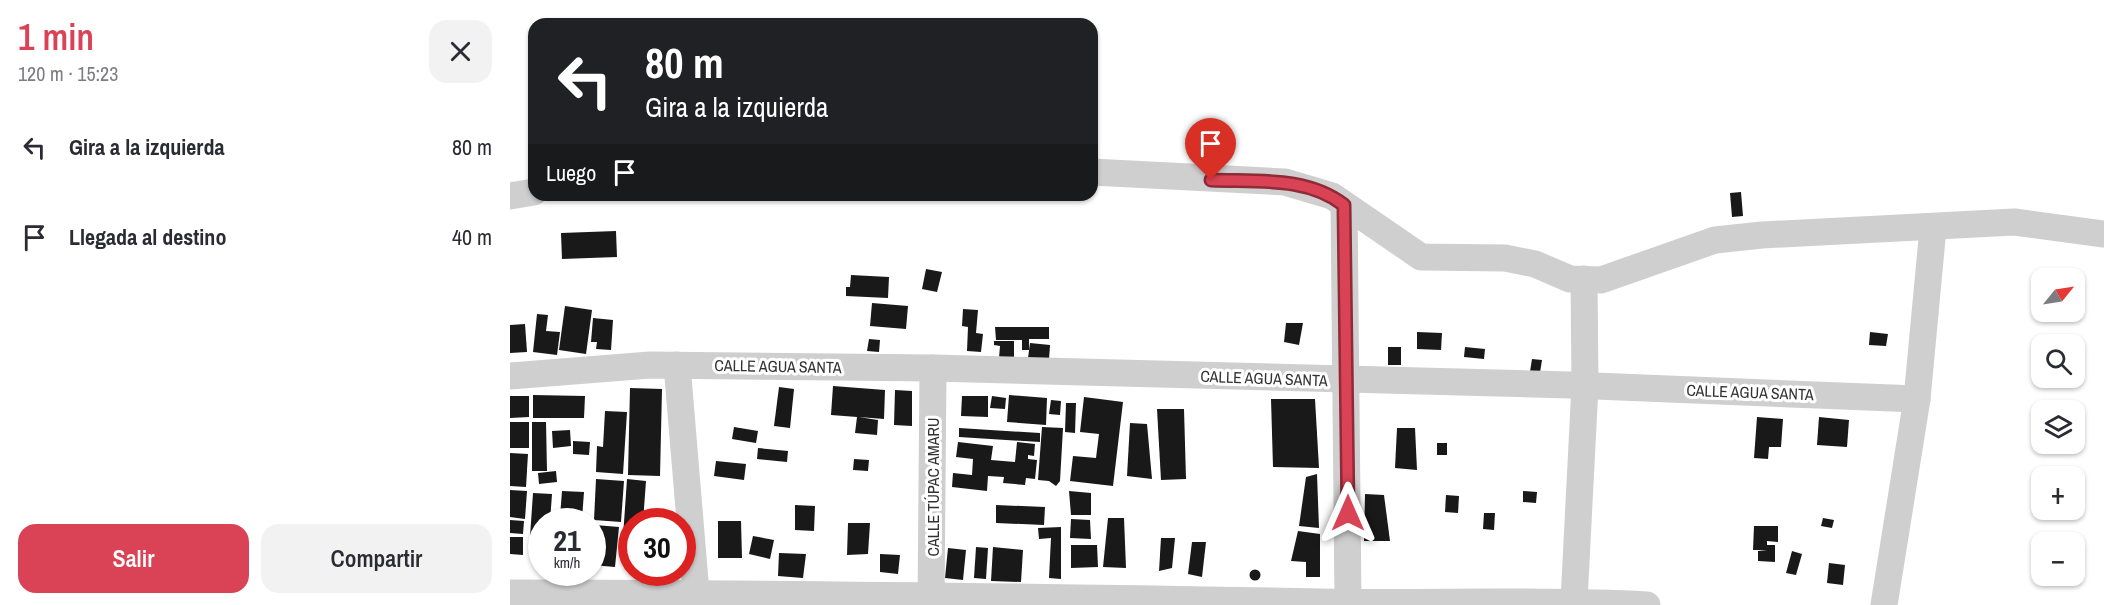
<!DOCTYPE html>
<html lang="es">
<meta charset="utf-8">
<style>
:root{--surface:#fff;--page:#f2f2f3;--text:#2b2b33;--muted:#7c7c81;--accent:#da4255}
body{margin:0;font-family:"Archivo Narrow",sans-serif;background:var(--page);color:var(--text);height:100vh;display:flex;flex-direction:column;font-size:22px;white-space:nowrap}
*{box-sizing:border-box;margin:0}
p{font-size:20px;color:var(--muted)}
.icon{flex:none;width:33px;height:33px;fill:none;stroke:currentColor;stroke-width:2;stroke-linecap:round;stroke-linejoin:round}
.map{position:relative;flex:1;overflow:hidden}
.drawer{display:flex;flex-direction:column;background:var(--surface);width:510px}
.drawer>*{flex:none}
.hud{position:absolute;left:18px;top:18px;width:570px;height:183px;border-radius:18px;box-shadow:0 2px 4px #0004;background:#202124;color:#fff;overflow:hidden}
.needle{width:39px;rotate:60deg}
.tools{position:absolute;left:1521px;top:268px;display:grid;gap:12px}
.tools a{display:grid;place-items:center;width:54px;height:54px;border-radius:12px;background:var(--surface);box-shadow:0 2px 4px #0004;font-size:30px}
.speed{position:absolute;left:18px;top:508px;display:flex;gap:12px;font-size:30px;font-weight:700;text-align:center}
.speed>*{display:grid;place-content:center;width:78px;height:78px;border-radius:50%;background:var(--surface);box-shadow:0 2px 4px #0004;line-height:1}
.speed small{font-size:15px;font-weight:400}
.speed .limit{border:9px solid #d22;background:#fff;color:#111}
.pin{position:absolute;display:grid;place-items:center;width:51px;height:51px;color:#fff;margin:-62px -26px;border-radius:50% 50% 50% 0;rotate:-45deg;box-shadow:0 0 6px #0007}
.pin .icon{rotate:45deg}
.me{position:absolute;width:66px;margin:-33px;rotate:0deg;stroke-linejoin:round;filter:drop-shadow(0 0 4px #0008)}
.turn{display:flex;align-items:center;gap:21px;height:126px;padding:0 18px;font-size:27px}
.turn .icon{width:78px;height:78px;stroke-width:2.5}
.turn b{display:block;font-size:42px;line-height:51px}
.then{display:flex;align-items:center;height:57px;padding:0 18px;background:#0003;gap:12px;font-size:22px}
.round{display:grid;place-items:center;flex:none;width:63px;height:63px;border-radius:18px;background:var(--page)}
.overview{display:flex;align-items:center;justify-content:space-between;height:102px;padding:0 18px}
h1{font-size:36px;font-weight:600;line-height:45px;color:var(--accent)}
.primary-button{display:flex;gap:12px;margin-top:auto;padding:12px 18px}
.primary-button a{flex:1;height:69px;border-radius:18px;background:var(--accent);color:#fff;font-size:24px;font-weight:600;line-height:69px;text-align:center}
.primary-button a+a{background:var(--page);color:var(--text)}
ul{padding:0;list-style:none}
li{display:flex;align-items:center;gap:18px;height:90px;padding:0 18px}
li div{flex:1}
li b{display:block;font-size:22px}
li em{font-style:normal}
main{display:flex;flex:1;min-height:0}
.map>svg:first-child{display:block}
</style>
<main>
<section class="drawer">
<div class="overview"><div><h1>1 min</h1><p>120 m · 15:23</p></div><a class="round"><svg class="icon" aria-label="close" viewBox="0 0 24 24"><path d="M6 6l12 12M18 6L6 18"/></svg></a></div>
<ul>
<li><svg class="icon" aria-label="left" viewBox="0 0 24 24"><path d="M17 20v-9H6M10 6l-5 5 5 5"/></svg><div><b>Gira a la izquierda</b></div><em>80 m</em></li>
<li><svg class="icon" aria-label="arrive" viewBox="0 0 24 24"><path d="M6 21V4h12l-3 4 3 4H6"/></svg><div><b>Llegada al destino</b></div><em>40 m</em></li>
</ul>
<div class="primary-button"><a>Salir</a><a>Compartir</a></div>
</section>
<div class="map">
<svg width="1594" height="605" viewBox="0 0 1594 605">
<rect width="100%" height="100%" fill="#fff"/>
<g fill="#191919">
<path d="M1231,192L1233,216L1222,217L1220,193Z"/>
<path d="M106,231L107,257L52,259L51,233Z"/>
<path d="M416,269L432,272L427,292L412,289Z"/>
<path d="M341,275L379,277L378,298L336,296V287H340Z"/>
<path d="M362,303L398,306L396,329L360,326Z"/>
<path d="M55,306L82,310L76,354L49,350Z"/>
<path d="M453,309L468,310L466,333L473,334L471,352L457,351L458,327L452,326Z"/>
<path d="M27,314L38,315L36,331L50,332L47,355L23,352Z"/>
<path d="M83,318L103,320L101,350L86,349L87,342H81Z"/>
<path d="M776,323H793L789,345L774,342Z"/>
<path d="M15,324L17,352L0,353V325Z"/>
<path d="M485,327H539V339H519V350H512V340H486Z"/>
<path d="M907,332L932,333L931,350L907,349Z"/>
<path d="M1360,332L1378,334L1376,346L1359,345Z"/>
<path d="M359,339L370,340L369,352L357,351Z"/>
<path d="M484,341H504V359L489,358L490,346L484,345Z"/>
<path d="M520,343L540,345L539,360L518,358Z"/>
<rect x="878" y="347" width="13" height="18"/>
<path d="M955,347L975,349L974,359L954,357Z"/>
<path d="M1022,359L1032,360L1029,379L1019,378Z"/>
<path d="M323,386L375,390L374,419L349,417L368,420L367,435L345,433L347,417L321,415Z"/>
<path d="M269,387L284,389L280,428L264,426Z"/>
<path d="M120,388L152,389L150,476L118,475Z"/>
<path d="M385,390L402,391V426L384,425Z"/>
<path d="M23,395L75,396L74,418H23Z"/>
<path d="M499,395L537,398L536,425L497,422Z"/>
<path d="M0,396H19V417L0,418Z"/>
<path d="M452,396H478V417L451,416Z"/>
<path d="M482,396L496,398L495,409L480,408Z"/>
<path d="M574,397L613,402L603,486L560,481L563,456L586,458L589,434L570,432Z"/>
<path d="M761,399H805L809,468L763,467Z"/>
<path d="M541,400L551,401L550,415L539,414Z"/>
<path d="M556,403H566L565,433L555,432Z"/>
<path d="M647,409H674L676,479L651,480Z"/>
<path d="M95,411L117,412L113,474L86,472L87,446L93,447Z"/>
<path d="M1247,417L1273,419L1271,447H1259L1258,459L1244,458Z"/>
<path d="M1309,417L1339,420L1337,447L1307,445Z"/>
<rect x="0" y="422" width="19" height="26"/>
<path d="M22,422H36L37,471H22Z"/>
<path d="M620,423L637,424L642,479L617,476Z"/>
<path d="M224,427L248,431L246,443L222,439Z"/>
<path d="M532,427L553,428L550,481L546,486L539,481L528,480Z"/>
<path d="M449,428L530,433V442L449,437Z"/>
<path d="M887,428H905L907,470L885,468Z"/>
<path d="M60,430L61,446L43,448L42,431Z"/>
<path d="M63,441L80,442L79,455L63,454Z"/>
<path d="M448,442L483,446L481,460L505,462L507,442L525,444L524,456L518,455V459L527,460L525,479L516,478L515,485L493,483L494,477L478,476L477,491L442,487L443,473L462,475L463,459L446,457Z"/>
<rect x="927" y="443" width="10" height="12"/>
<path d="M248,448L278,451L277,462L247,459Z"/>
<path d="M0,453L18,454L16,487L0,486Z"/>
<path d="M344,459L359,460L358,471L343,470Z"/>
<path d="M206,461L236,464L234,480L204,476Z"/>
<path d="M46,471L47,482L29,484L28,473Z"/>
<path d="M807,474L809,528L789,526L796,477Z"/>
<path d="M86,479L114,481L111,522L84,520Z"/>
<path d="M117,479L136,481L133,522H122V564H119V537H113Z"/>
<path d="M0,490L17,491L15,519L0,517Z"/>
<path d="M52,491L74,492L72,519L50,517Z"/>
<path d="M559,491L581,493V515H561Z"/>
<path d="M1013,491L1027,492L1026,503L1013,502Z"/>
<path d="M23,493L42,494L40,522H32V538L20,537Z"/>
<path d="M855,494L874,495L880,541H854Z"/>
<path d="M936,495L949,496L948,513L935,512Z"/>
<path d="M285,505L305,506L304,531L285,530Z"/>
<path d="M486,505L535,507L534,525L486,523Z"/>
<path d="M974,513H985L984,530L973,529Z"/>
<path d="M598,518H614L616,568L593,567Z"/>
<path d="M1313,518L1324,520L1322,528L1311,526Z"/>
<path d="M561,519L580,520L581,539L560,538Z"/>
<path d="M0,520L14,521L13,534L0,533Z"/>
<path d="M208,521H231L232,558H208Z"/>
<path d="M338,523H360L358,554L337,555Z"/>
<path d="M85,525L109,527L105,567L82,565Z"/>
<path d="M1244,526H1268V542L1257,541V545H1265V562L1248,561V551L1257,550H1243Z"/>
<path d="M551,527V579L539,578L541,538L529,539L528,528Z"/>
<path d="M788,531L810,534V577H796V562L781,561Z"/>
<path d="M243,536L264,540L260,559L239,554Z"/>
<path d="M0,537H13V555L0,554Z"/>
<path d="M651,538H665L662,568L649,571Z"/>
<path d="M682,542H696L692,577L678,574Z"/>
<path d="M561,545H587L588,567L561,568Z"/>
<path d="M466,547L478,548L476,579L464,578Z"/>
<path d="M483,547L513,550L511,582L481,581Z"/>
<path d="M438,548L456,550L453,580L435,578Z"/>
<path d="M1282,551L1292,554L1286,575L1276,573Z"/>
<path d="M269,553L296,554L293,578L268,576Z"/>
<path d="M370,554L390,555L388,574L370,572Z"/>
<path d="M1319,563L1335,565L1333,585L1317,583Z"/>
<circle cx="745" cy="575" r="5.5"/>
</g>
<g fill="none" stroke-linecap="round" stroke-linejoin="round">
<g stroke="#cfcfcf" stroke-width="27">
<path d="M582,172L775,182L822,196L911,257L995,258L1025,264L1060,279L1091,280L1205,240L1252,235L1504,222L1594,234"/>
<path d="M0,196L24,192"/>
<path d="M834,205L838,602"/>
<path d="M167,365L186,593"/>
<path d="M0,376L140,365L423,368L1060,385L1407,399L1374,605"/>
<path d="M1407,399L1423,228"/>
<path d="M0,593C271,593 541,597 812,602C920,604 1029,599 1137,605"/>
<path d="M1064,601L1075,386L1074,279"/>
<path d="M421,605L423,368"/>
</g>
</g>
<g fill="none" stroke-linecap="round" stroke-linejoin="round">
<defs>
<path id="route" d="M701,180C746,182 797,176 834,205L838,513"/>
</defs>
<use href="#route" stroke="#8e2b37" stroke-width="15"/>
<use href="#route" stroke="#da4255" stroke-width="10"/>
</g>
<g text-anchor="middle" stroke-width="6" stroke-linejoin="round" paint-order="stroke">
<g font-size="16" fill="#323232" stroke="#fff">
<text transform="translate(268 366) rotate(1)" y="6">CALLE AGUA SANTA</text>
<text transform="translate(754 378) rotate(2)" y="6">CALLE AGUA SANTA</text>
<text transform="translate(1240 392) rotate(2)" y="6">CALLE AGUA SANTA</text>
<text transform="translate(423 487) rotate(-90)" y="6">CALLE TÚPAC AMARU</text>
</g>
</g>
</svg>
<div class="tools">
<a><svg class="needle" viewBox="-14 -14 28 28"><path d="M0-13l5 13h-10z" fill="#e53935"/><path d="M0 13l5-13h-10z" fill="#7c7c81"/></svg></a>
<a><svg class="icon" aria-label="search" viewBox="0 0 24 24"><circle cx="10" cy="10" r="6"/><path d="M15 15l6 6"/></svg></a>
<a><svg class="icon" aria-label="layers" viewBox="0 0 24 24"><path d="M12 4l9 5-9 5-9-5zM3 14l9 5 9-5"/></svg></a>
<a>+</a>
<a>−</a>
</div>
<div class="speed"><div>21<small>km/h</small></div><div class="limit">30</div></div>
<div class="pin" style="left:701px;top:180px;background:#d93025"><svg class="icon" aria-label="arrive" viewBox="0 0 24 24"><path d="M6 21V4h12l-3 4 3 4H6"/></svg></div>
<svg class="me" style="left:838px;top:513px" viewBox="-20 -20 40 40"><path d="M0-17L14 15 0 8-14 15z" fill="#da4255" stroke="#fff" stroke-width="4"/></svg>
<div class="hud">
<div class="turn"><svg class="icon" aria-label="left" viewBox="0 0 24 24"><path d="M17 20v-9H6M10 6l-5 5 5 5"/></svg><div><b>80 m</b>Gira a la izquierda</div></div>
<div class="then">Luego<svg class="icon" aria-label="arrive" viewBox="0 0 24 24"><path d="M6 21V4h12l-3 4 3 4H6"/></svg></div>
</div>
</div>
</main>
